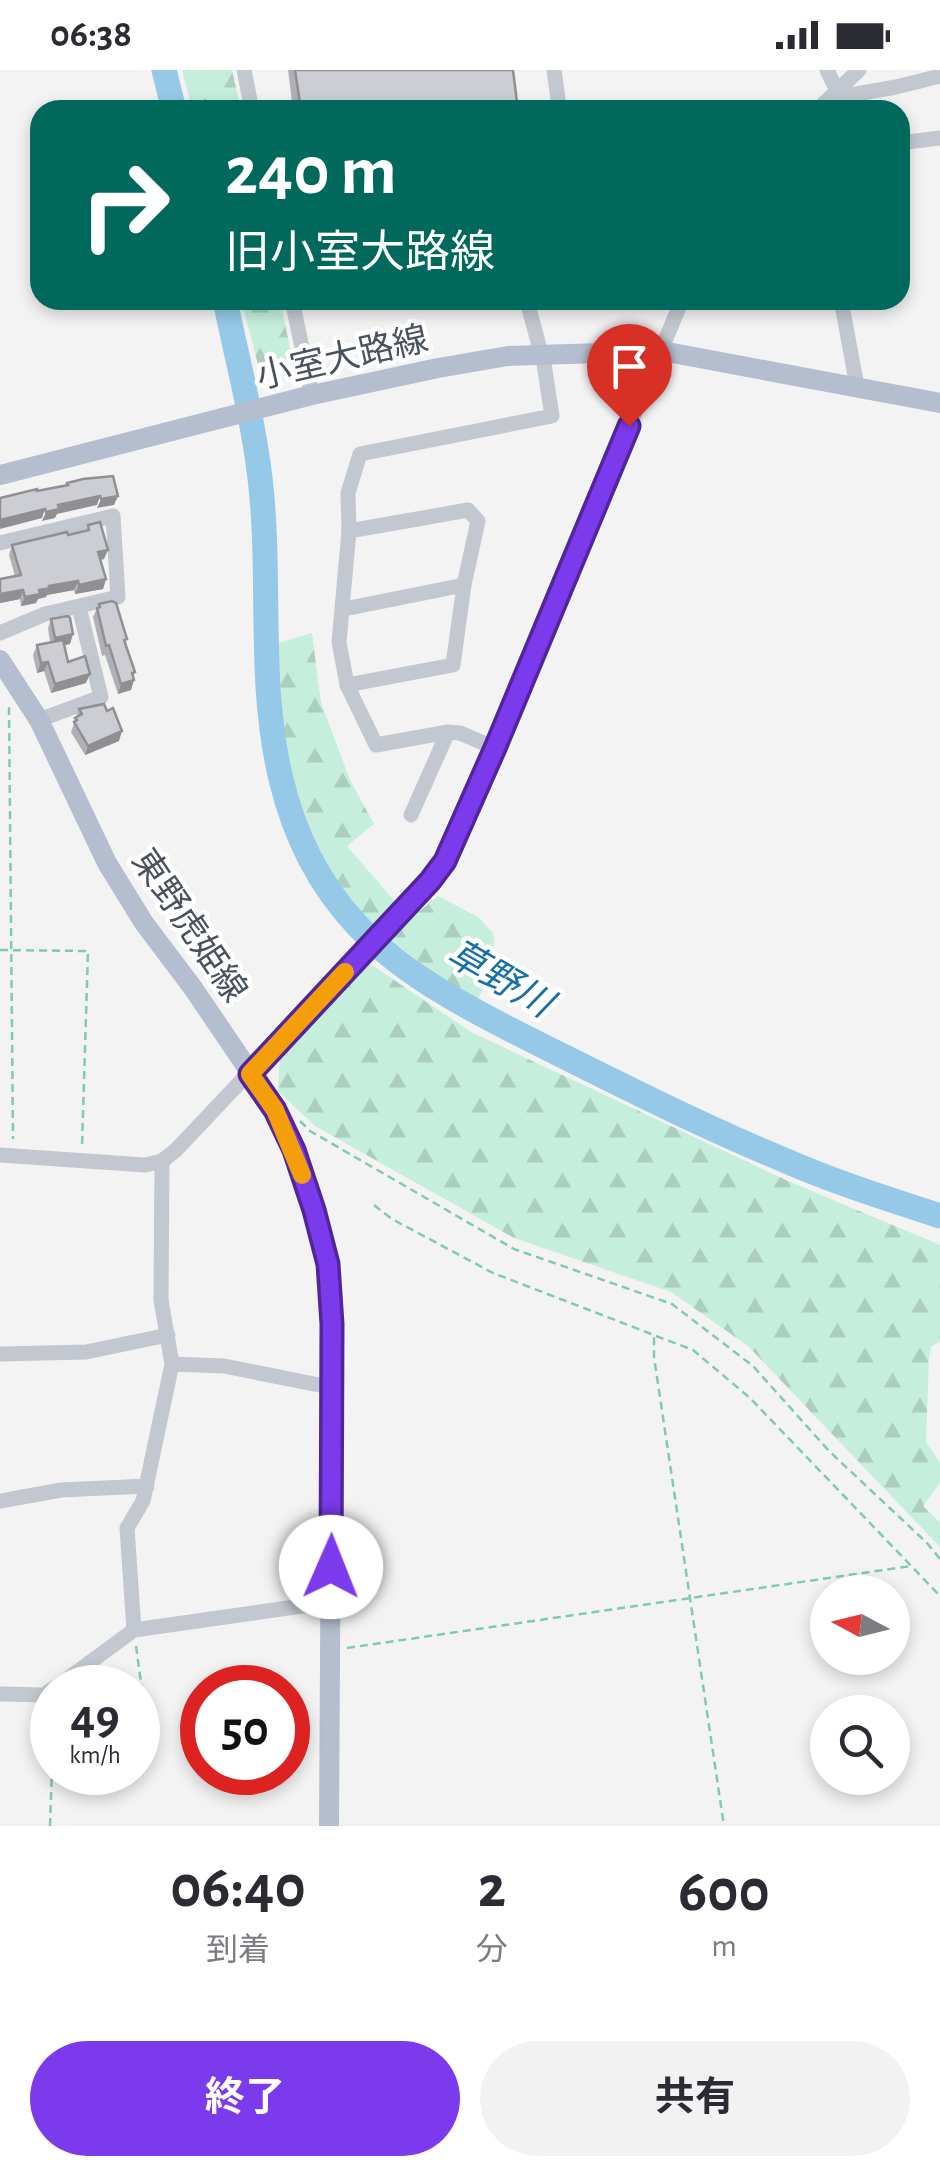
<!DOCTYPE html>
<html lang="ja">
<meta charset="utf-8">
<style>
:root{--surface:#fff;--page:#f2f2f3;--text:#2b2b33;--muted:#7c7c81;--accent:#7c3aed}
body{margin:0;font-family:"Alegreya Sans","Noto Sans JP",sans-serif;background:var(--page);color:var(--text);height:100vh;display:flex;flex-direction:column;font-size:38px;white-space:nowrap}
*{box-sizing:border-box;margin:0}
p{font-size:32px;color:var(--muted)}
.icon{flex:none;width:55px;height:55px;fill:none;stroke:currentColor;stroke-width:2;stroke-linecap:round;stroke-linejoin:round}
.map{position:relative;height:1756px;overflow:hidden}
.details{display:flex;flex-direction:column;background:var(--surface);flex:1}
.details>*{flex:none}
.guide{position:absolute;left:30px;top:30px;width:880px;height:210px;border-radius:30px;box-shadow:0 5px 15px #0003;background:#00695c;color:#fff;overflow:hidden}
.needle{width:65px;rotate:277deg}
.fabs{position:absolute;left:810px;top:1505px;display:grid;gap:20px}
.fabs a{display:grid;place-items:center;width:100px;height:100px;border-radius:50%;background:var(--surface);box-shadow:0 5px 15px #0003;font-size:50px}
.speed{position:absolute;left:30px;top:1595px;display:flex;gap:20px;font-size:50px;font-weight:700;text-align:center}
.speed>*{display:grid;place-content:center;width:130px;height:130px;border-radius:50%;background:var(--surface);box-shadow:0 5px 15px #0003;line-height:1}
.speed small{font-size:25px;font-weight:400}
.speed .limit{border:15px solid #d22;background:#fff;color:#111}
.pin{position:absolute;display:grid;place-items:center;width:85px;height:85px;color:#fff;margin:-102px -42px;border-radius:50% 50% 50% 0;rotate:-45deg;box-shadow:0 0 10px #0007}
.pin .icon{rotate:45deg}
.me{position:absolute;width:110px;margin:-55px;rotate:1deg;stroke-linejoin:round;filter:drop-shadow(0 0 8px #0008)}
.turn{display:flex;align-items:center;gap:35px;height:210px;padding:0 30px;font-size:45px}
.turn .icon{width:130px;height:130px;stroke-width:2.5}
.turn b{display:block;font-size:70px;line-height:85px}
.eta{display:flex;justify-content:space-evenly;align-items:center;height:170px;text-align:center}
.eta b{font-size:60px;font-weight:700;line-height:70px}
.cta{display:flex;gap:20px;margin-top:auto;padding:20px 30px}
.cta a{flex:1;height:115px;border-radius:60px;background:var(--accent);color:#fff;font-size:40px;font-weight:700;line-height:115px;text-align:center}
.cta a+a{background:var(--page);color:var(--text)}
.status{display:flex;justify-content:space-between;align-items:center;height:70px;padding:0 50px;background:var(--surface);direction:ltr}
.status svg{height:28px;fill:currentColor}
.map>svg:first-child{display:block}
</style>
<div class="status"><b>06:38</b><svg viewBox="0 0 49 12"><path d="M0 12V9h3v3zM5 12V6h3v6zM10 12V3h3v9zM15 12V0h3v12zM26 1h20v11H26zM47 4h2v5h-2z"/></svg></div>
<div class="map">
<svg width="940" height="1756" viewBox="0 0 940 1756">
<defs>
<pattern id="forest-firs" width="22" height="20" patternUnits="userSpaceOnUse" patternTransform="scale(2.5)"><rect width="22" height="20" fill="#c6eedc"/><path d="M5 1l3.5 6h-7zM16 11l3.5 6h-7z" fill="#accebf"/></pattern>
</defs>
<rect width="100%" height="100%" fill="#f4f3f3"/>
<g fill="url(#forest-firs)">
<path d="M182,0H232L241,40H192Z"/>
<path d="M241,230H280L293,292L260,302Z"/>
<path d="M312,563L321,633L350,710L374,754L347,776L410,849L438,826L478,847L493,863L496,896L475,934L360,847L308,774L284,692L268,576Z"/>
<path d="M369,893L471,962L786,1110L940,1175V1271L931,1277L929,1288L926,1372L940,1393V1413L923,1436L940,1453V1477L748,1276L671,1222L514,1168L315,1056L278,1021L280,984Z"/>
</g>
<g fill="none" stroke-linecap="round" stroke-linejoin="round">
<g stroke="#96c9e7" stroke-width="25">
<path d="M164,0L174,40"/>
<path d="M225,230C237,289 253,348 260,408C272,508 257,610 281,709C294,764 317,812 356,854C407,911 497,953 565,987C637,1023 709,1059 784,1090C834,1112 888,1129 940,1146"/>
</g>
<g stroke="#80cab1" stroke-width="2.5" stroke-dasharray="8 5" stroke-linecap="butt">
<path d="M9,637L13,1069"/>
<path d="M0,880L88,881L82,1076"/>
<path d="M300,1051L310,1061L514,1179L672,1234L753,1296L829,1381L927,1473L940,1489"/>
<path d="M374,1135L392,1149L493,1203L654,1265V1287L724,1756"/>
<path d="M656,1266L693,1280L750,1328L940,1526"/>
<path d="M136,1576L151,1685L138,1687"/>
<path d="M347,1578L911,1496"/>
<path d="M50,1756L52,1699"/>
</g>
<g stroke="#c2c7d0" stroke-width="15">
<path d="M244,0L252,40"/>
<path d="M554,0L558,29L557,40"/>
<path d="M827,0L837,21L845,26L896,17L940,6"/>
<path d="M817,40L859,0"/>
<path d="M900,73L940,68"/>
<path d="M292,230L312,325"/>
<path d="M841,230L857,316"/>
<path d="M0,473L113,446L118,527L45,544L0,563"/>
<path d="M344,539L464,515"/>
<path d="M347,615L453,595L464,515L478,451L468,440L349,461"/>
<path d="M39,650L101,627L79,537"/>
<path d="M495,678L460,663L448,662L376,675L347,615L339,572L349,461L348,423L360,384L552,346L544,294L528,235V230"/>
<path d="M411,745L448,662"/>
<path d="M0,1085L145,1095L162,1091L176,1080L430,811L445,791L495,678L682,230"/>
<path d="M0,1284L86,1282L168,1265"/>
<path d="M172,1294L224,1296L319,1315L333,1314"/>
<path d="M0,1431L61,1420L147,1416"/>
<path d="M134,1560L127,1458L143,1431L172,1294L161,1230L162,1091"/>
<path d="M55,1618L134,1560L330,1532"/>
<path d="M0,1624L44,1625L52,1619"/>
</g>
<g stroke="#b5becf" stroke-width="20">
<path d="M0,405L312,325L438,298L508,286L662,281L940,333"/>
<path d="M0,590L39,650L107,793L144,853L193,918L275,1039L293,1080L314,1141L328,1194L332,1254L329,1756"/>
</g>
</g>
<g fill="#b0b1b6">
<path d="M288,0H513L518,40H293Z"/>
<path d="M88,455L104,489L101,490L106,509L103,519L75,524L74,520L47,525L46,527L38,529L36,533L21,536L20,529L0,533V509L15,506L9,485L12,475L86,461Z"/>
<path d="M99,534L127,569L125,574L135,602L131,620L118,624L105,585L102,586L93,547Z"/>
<path d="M51,549L70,574L64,575L68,592L86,613L51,623L44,601L37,603L33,585L37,575L50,572L48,558Z"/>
<path d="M79,639L119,671L85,685L71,662Z"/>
</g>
<g fill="#909094">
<path d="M100,426L97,435L57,444L55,448L42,451L46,442L58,435Z"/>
<path d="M118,426L114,435L97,438L101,429Z"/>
<path d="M45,439L42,448L0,459V450Z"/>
<path d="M108,480L104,489L95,491L98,482Z"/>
<path d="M106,509L103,519L75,524L79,515Z"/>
<path d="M78,511L74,520L47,525L46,527L38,529L36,533L21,536L25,527L49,516Z"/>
<path d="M23,520L20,529L0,533V524Z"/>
<path d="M73,564L70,574L51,578L55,568Z"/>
<path d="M48,592L44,601L37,603L41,593Z"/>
<path d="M135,602L131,611L134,610L131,620L118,624L121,614Z"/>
<path d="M90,604L86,613L51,623L55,614Z"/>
<path d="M122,661L119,671L85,685L88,676Z"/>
</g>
<g fill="#cdced4" stroke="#909094" stroke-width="2.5">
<path d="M295,0H513L518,40H301Z"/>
<path d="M113,406L118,426L101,429L100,426L58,435L59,439L46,442L45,439L0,450V428L37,419V421L68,415L67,413L83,409Z"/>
<path d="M100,452L108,480L98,482L106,509L79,515L78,511L49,516L50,518L39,520L40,524L25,527L23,520L0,524V509L21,505L12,475L67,462L68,465L89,460L88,455Z"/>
<path d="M112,531L116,533L127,569L124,570L135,602L132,603L134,610L121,614L109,575L106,576L97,538L100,537L99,534Z"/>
<path d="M68,546L70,548L73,564L55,568L51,549Z"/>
<path d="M63,570L68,592L85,586L90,604L55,614L48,592L41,593L37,575Z"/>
<path d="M104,634L107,641L113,638L122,661L88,676L74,652L77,650L75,648L82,644L79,639Z"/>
</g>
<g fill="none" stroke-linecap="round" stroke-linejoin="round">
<defs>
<path id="route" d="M331,1497L332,1254L328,1194L314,1140L294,1080L275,1040L250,1004L430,811L445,791L495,678L629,356"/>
</defs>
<use href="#route" stroke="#51269a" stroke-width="25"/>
<use href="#route" stroke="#7c3aed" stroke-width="18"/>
<path stroke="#f59e0b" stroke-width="18" d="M302,1105L275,1040L250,1004L345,902"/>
</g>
<g text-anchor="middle" stroke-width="9" stroke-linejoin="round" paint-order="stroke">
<g font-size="35" fill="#4b525f" stroke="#fff">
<text transform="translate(342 287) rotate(-13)" y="12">小室大路線</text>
<text transform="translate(190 855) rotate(56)" y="12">東野虎姫線</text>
</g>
<g font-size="38" font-style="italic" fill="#1771a6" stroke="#fff">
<text transform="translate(500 908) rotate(30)" y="13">草野川</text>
</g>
</g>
</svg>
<div class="fabs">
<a><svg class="needle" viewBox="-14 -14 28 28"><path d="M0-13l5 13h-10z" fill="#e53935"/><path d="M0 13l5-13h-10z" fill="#7c7c81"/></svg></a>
<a><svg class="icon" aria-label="search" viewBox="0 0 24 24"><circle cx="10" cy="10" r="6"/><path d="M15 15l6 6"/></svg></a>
</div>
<div class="speed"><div>49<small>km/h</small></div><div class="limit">50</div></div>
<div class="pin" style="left:629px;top:356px;background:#d93025"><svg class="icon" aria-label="arrive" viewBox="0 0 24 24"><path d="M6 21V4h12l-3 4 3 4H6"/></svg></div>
<svg class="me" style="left:331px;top:1497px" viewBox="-20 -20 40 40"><circle r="19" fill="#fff"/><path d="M0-13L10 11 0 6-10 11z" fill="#7c3aed"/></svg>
<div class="guide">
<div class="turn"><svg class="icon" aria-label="right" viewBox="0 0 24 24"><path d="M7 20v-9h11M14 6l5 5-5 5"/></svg><div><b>240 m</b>旧小室大路線</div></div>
</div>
</div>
<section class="details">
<div class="eta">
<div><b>06:40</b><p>到着</p></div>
<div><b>2</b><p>分</p></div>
<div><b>600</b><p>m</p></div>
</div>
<div class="cta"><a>終了</a><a>共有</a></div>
</section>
